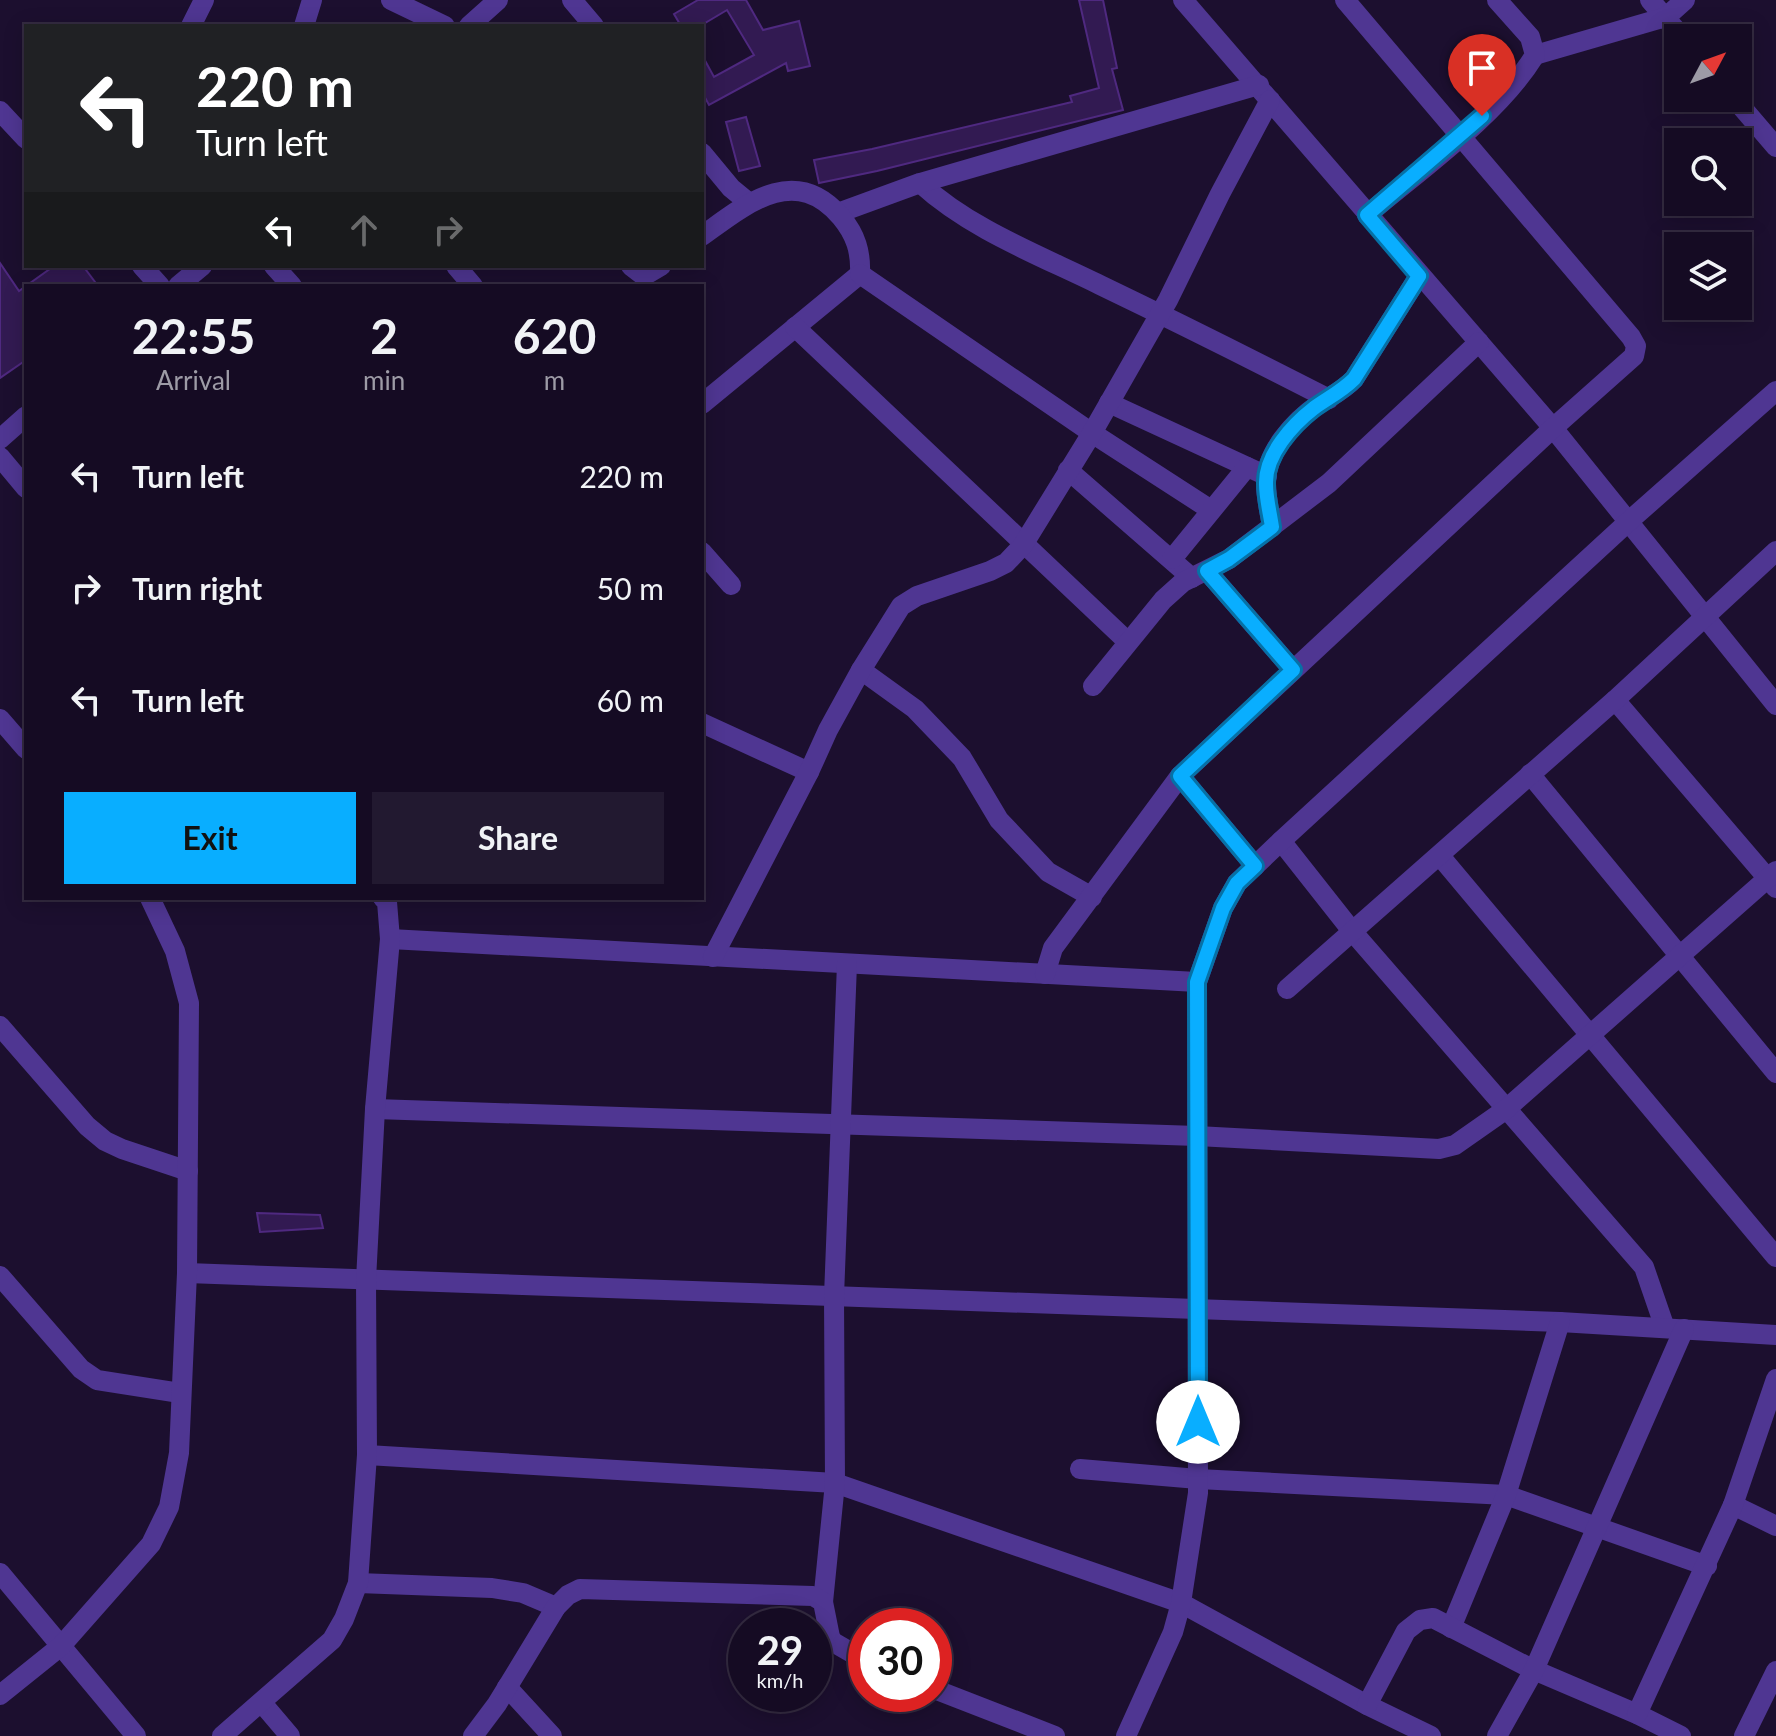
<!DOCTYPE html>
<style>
:root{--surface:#150b23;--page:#221930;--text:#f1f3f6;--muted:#9d9ba6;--line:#342b41;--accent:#09aeff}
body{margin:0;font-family:Lato,sans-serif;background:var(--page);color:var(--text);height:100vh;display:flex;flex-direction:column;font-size:30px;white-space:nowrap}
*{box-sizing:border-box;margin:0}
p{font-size:26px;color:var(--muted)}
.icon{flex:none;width:44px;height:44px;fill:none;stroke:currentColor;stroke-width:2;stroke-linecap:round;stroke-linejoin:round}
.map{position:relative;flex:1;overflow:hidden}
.panel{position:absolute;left:24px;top:284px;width:680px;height:616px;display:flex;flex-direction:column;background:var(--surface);border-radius:0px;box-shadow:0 4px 20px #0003,0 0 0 2px var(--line)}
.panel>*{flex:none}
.banner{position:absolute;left:24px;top:24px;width:680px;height:244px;border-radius:0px;box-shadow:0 4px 20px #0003,0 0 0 2px var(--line);background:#202124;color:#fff;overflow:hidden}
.needle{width:52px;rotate:49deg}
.buttons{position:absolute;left:1664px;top:24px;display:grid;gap:16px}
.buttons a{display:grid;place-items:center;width:88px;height:88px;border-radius:0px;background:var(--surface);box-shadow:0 4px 20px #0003,0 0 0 2px var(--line);font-size:40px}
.speed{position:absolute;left:728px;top:1608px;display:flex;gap:16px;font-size:40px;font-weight:700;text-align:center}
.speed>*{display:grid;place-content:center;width:104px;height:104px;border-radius:50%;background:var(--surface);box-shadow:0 4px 20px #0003,0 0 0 2px var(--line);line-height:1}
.speed small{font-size:20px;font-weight:400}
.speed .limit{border:12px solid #d22;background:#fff;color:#111}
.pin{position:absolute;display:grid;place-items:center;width:68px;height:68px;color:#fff;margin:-82px -34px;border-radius:50% 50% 50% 0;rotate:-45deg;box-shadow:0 0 8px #0007}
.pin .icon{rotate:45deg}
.me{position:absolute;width:88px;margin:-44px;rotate:0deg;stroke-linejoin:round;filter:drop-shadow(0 0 6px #0008)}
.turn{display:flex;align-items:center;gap:28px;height:168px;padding:0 40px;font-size:36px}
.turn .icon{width:104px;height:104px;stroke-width:2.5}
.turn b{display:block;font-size:56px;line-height:68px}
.lanes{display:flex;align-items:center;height:76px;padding:0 40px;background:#0003;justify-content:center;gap:40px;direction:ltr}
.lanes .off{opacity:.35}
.eta{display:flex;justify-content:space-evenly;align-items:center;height:136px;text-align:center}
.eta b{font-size:48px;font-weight:700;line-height:56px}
.cta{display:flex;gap:16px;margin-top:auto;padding:16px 40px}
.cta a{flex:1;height:92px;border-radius:0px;background:var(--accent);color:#111;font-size:32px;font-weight:700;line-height:92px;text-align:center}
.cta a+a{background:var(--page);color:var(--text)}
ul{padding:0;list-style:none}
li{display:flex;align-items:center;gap:24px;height:112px;padding:0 40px}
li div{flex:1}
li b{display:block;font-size:30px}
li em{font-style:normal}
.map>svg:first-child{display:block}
</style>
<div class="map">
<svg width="1776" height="1736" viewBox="0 0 1776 1736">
<rect width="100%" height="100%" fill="#1c0f2f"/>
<g fill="#321a52" stroke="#4f2980" stroke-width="2">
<path d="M698,0H746L763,30L799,21L810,66L788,71L786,63L709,105L702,92V55L714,77L754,55L727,10L700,26H681L674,14Z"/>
<path d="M1079,0H1103L1117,68L1112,69L1123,110L877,171L819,183L814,160L872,149L1072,102L1070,96L1099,88Z"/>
<path d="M746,117L760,166L739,171L726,122Z"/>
<path d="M0,263L19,291L26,286V360L0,378Z"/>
<path d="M54,266H83L98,286H26Z"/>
<path d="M257,1213L320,1215L323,1228L260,1232Z"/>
</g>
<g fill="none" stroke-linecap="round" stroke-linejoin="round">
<g stroke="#4f3692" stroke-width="20">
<path d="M391,0L445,26"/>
<path d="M572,0L594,26"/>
<path d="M1183,0L1553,428L1776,705"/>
<path d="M1650,0L1683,38"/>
<path d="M191,26L204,0"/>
<path d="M304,26L312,0"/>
<path d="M469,26L498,0"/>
<path d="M1535,55L1666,17L1685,0"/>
<path d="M1734,98L1776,147"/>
<path d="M0,111L26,139"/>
<path d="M702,153L731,188L748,202"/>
<path d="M920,183C970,229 1039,255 1100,285C1177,322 1253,360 1329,399"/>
<path d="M838,213L920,183L1259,85"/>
<path d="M1367,215C1421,169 1498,115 1535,55L1530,37L1497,0"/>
<path d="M702,236C746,204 795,163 841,217C856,235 861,252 860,274L702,404"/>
<path d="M142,266L160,286"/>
<path d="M274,266L292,286"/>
<path d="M456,266L473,286"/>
<path d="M631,266L644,276L661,266"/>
<path d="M860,274L1092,433L1211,510"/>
<path d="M178,286L202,266"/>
<path d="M795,327L1128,642"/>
<path d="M1109,403L1267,476"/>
<path d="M0,439L26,416"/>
<path d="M0,457L26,488"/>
<path d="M1068,470L1192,578"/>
<path d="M1272,527C1270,513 1266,498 1266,484C1265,453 1294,421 1319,404C1331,396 1344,390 1354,379L1419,276"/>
<path d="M702,552L731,585"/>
<path d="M1172,559L1247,467"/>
<path d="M1207,571L1293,670"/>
<path d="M861,670L915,709L962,758L999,820L1048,872L1092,897"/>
<path d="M1093,686L1163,600L1183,582L1229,559L1329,483L1479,342"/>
<path d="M1615,700L1776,888"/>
<path d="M0,719L26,749"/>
<path d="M702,723L809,772"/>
<path d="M1530,774L1776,1073"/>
<path d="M1180,776L1255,866"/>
<path d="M1281,841L1352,931L1644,1267L1665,1328"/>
<path d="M1440,856L1776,1257"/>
<path d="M390,939L1197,982"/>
<path d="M713,957L809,772L828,730L861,670L901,606L917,596L990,571L1006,563L1023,545L1092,433L1168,300L1220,194L1270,100"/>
<path d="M1045,974L1053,948L1180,776L1553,428L1634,356L1636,346L1631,337L1345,0"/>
<path d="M1287,989L1615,700L1776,551"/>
<path d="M0,1026L87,1126L105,1141L122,1149L188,1171"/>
<path d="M375,1109L1197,1136L1439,1149L1455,1145L1505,1110L1776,871"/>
<path d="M187,1273L1560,1322L1776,1335"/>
<path d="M0,1276L81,1369L97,1380L180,1393"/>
<path d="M367,1455L835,1483L1181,1603L1367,1705L1431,1736"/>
<path d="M1080,1469L1198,1479L1506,1495L1707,1566"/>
<path d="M1733,1505L1776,1526"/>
<path d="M0,1573L136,1736"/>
<path d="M358,1583L492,1588L523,1593L556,1607"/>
<path d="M823,1602L835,1483L834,1296L847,964"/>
<path d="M1451,1628L1506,1495L1560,1322"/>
<path d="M507,1687L552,1736"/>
<path d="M0,1695L61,1646L151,1544L169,1507L179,1453L187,1273L189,1003L175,951L150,898"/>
<path d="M262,1703L290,1736"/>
<path d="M1367,1705L1406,1631L1420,1620L1433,1618L1534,1670L1637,1714L1681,1736"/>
<path d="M1637,1714L1733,1505L1776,1379"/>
<path d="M222,1736L332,1640L344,1619L358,1583L367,1455L366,1280L375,1109L390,939L387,902L383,898"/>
<path d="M1126,1736L1173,1632L1181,1603L1198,1493L1197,982L1223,908L1237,883L1281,841L1628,522L1776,391"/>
<path d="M1497,1736L1534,1670L1684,1329"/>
<path d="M1744,1736L1776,1671"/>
</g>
<g stroke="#4f3692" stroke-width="20">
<path d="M934,1689L1055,1736"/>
<path d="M473,1736L497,1704L556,1607L568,1595L580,1589L813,1596L823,1602L830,1637L833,1642L866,1661"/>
</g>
</g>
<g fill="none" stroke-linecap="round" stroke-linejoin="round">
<defs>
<path id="route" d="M1198,1422L1197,982L1223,908L1237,883L1255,866L1180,776L1293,670L1207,571L1229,559L1272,527C1270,513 1266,498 1266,484C1265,455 1292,425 1314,408C1328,398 1342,391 1354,379L1419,276L1367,215L1482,116"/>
</defs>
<use href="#route" stroke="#0671a6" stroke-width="20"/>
<use href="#route" stroke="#09aeff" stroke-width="14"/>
</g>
</svg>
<div class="buttons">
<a><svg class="needle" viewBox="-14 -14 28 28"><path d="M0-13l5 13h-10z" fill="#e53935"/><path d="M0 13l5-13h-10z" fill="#9d9ba6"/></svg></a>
<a><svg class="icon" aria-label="search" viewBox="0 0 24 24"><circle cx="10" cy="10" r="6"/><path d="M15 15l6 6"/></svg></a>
<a><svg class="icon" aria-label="layers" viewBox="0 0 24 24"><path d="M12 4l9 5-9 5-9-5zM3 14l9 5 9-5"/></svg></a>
</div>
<div class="speed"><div>29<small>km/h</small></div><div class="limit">30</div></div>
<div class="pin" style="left:1482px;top:116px;background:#d93025"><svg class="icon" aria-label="arrive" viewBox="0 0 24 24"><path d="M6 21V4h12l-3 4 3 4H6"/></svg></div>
<svg class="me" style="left:1198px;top:1422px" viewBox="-20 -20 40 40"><circle r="19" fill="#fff"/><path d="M0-13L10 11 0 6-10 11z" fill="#09aeff"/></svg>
<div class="banner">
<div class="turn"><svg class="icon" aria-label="left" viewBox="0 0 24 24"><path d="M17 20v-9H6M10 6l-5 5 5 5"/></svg><div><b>220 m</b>Turn left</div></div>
<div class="lanes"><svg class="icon" aria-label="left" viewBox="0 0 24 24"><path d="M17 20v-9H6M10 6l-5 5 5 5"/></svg><svg class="icon off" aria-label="ahead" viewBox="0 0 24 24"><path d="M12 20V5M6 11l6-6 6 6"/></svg><svg class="icon off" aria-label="right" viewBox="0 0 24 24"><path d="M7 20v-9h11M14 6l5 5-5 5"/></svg></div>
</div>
<section class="panel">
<div class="eta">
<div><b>22:55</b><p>Arrival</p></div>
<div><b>2</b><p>min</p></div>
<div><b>620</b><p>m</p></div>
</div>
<ul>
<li><svg class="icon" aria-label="left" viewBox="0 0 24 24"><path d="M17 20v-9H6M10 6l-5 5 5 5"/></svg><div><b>Turn left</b></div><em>220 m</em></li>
<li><svg class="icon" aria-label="right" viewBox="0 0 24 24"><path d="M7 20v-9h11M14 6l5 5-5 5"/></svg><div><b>Turn right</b></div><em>50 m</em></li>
<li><svg class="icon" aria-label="left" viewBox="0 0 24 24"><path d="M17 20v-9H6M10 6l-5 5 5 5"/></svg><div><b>Turn left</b></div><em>60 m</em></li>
</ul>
<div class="cta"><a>Exit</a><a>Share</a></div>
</section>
</div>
